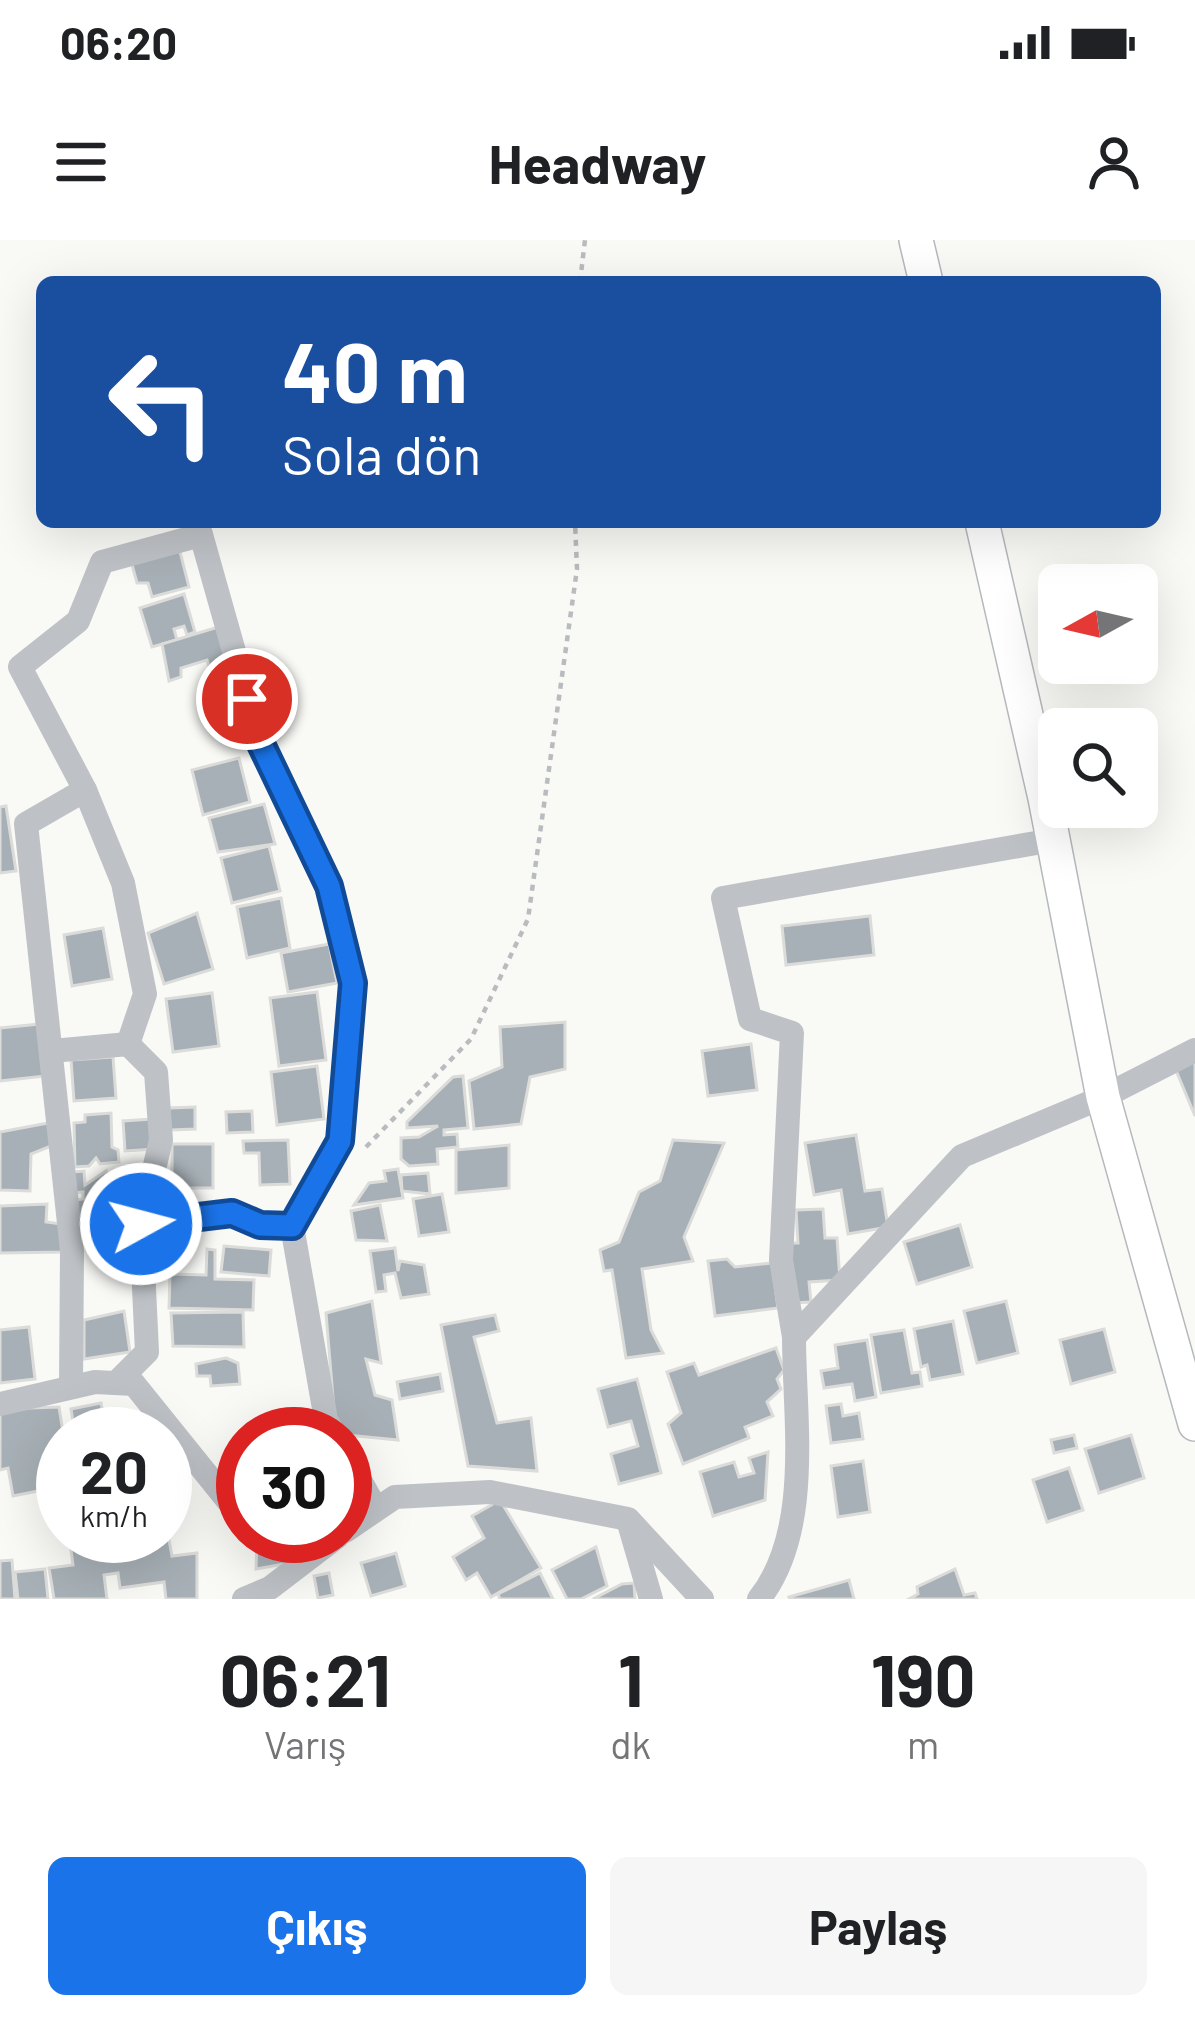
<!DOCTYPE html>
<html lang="tr">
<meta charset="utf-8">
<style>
:root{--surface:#fff;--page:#f6f6f6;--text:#202124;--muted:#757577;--accent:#1a73e8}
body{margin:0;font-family:Barlow,sans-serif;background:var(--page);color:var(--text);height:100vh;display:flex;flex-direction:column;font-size:45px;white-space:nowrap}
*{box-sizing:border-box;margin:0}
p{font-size:39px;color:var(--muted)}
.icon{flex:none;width:66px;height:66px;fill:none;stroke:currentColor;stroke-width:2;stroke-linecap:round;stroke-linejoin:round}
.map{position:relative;height:1359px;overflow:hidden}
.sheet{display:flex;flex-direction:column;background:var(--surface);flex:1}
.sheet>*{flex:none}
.banner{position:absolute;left:36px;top:36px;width:1125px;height:252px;border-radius:18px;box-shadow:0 12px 48px #0002;background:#1a4fa0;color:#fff;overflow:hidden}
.needle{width:78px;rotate:262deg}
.buttons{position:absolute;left:1038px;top:324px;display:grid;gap:24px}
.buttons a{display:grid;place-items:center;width:120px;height:120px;border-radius:18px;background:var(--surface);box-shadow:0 12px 48px #0002;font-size:60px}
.speed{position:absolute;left:36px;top:1167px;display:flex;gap:24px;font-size:60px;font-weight:700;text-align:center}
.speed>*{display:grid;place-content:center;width:156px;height:156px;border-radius:50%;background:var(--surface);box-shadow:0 12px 48px #0002;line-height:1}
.speed small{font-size:30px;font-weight:400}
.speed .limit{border:18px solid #d22;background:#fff;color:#111}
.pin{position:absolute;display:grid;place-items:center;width:102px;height:102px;color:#fff;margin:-51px;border:6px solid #fff;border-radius:50%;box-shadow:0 3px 12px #0007}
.me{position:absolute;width:132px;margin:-66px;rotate:83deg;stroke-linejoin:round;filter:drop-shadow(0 0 9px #0008)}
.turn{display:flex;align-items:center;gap:42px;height:252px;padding:0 48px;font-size:54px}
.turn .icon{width:156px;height:156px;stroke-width:2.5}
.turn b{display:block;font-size:84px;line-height:102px}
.eta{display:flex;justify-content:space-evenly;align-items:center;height:204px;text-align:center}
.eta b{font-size:72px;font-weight:700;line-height:84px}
.action{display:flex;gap:24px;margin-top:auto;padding:24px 48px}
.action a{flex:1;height:138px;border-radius:18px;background:var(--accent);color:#fff;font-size:48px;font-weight:700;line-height:138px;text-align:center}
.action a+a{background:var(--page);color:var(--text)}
.status{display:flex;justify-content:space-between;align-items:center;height:84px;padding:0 60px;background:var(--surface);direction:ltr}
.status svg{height:33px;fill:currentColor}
header{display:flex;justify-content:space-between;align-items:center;height:156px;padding:0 48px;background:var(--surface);font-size:54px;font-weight:700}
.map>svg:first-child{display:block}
</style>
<div class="status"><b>06:20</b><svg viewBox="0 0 49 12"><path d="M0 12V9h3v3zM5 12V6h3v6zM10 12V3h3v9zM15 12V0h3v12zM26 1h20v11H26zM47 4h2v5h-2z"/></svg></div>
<header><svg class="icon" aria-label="menu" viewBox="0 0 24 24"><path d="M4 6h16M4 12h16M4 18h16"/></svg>Headway<svg class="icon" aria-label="person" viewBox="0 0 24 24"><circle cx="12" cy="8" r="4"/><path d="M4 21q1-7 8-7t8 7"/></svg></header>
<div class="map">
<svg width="1195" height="1359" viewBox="0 0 1195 1359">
<rect width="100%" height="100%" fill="#f9f9f6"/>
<g fill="#a7b0b6" stroke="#dbdbd9" stroke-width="3">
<path d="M179,308L189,347L152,357L148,343H137L131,321Z"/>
<path d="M184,354L195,392L187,395L184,386L174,389L177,400L152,407L140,368Z"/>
<path d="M218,387L230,427L211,432L207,420L181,428V437L169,441L162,404Z"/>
<path d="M239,518L250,562L203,575L192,530Z"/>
<path d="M264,564L275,604L218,612L209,578Z"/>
<path d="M6,566L16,631L0,633V567Z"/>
<path d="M269,606L280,651L232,663L221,618Z"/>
<path d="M281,658L290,708L247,718L237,667Z"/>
<path d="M197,673L213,729L164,744L148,693Z"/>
<path d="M870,676L874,715L786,725L782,686Z"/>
<path d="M103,688L112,739L72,746L64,695Z"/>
<path d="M329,704L337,743L288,752L281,713Z"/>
<path d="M317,752L326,820L279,826L270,758Z"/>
<path d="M212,753L219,806L173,812L166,759Z"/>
<path d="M565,782V829L530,837L521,884L474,889L469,841L502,827L500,787Z"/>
<path d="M40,784L45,836L0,841V788Z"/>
<path d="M751,804L757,850L708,856L702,811Z"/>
<path d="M113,817L116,858L74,861L71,820Z"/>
<path d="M1195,821V876L1175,828Z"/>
<path d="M317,826L324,879L277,885L271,832Z"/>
<path d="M463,836L468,888L444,890V895L457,894L458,907L437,909L438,924L409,926L401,919V898L419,897L438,886L407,888V882L453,837Z"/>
<path d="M195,867V889L170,890L169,868Z"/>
<path d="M252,871L253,892L227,893L226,872Z"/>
<path d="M111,873L112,907L118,910L119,922L100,924L96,918L89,926L75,927L74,883L85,882V875Z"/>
<path d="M152,879L155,909L125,911L123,881Z"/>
<path d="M48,883L51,906L31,914L30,951L0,950V892Z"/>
<path d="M856,895L865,951L882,949L888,987L848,994L841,950L814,955L805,903Z"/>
<path d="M288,900L290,944L260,945L259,913H244L243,901Z"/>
<path d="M673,900L724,903L684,997L693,1021L642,1029L651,1090L663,1113L626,1118L612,1030L604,1031L600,1010L619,1002L639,952L660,941Z"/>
<rect x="172" y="904" width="41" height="44"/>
<path d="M509,905V948L456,953V910Z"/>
<path d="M398,929L403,958L354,965L369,943L386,941L384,931Z"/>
<path d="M84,931L85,945L106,931L110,981L76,984L75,960L83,959V952L74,953L72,932Z"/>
<path d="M428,933L430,954L402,951L401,935Z"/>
<path d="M442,954L449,992L419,996L413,959Z"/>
<path d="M47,964L46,982L62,984L64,1012L0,1013V966Z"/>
<path d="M380,965L387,1001L356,1000L351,971Z"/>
<path d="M823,969L825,998H837L840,1040L809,1042L811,1062L792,1063L788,1003H798L796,970Z"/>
<path d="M960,985L972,1027L917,1044L904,1002Z"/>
<path d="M224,1006L271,1010L269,1036L221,1032Z"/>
<path d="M395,1008L398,1031L400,1021L424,1025L429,1054L401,1058L395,1033L384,1035L386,1051L376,1052L370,1011Z"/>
<path d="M207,1009L215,1010V1039L254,1040L253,1070L169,1068L170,1034L206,1035Z"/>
<path d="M727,1019L735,1027L772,1023L778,1068L715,1076L708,1021Z"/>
<path d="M372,1061L381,1123L366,1119L375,1155L392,1160L398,1200L336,1194L326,1073Z"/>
<path d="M1006,1061L1018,1113L977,1123L964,1071Z"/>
<path d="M124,1071L130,1112L84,1119V1080Z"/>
<path d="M243,1072L244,1107L173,1106L171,1073Z"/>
<path d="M495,1075L499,1091L474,1097L497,1183L531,1178L537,1231L468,1226L441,1085Z"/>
<path d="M953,1081L963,1134L930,1140L927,1125L921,1127L914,1089Z"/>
<path d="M29,1087L35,1139L0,1143V1090Z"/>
<path d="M1104,1089L1115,1132L1071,1144L1060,1100Z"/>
<path d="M904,1090L912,1133L920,1132L922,1146L881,1153L871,1095Z"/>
<path d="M867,1100L876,1157L855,1161L852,1144L824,1148L821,1131L838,1128L835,1105Z"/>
<path d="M776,1108L784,1130L777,1139L781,1149L767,1162L773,1176L745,1187L749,1198L683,1224L668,1184L681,1173L667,1132L694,1123L699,1135Z"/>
<path d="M226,1118L238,1123L240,1144L211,1146L210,1136H197L196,1124Z"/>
<path d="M440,1134L443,1151L400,1159L397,1142Z"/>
<path d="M637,1139L661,1233L619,1244L611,1214L638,1206L631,1181L608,1187L598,1149Z"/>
<path d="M101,1163L107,1194H63V1246L13,1256L8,1228L0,1230V1169L59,1167L63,1192L75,1193L71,1169Z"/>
<path d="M841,1164L843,1176L859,1173L863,1199L831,1203L826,1166Z"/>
<path d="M1074,1195L1077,1208L1054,1213L1051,1200Z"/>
<path d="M1131,1195L1144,1238L1099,1253L1085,1209Z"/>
<path d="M768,1212L765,1260L713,1276L700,1232L734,1222L739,1237L754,1233L749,1218Z"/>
<path d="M863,1221L870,1272L838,1277L831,1226Z"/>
<path d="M1069,1228L1083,1270L1047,1282L1033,1240Z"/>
<path d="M500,1260L541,1328L491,1357L477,1333L466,1340L453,1317L484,1298L472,1276Z"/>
<path d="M168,1295L172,1316L197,1313V1359H166L164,1342L120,1348L118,1333L104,1335L107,1359H54L49,1328L73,1325L69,1296Z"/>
<path d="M257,1296H286L290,1323L256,1329Z"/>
<path d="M596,1307L607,1346L581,1359H567L552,1330Z"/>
<path d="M396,1313L405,1346L371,1356L361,1323Z"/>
<path d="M12,1320L15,1359H0V1321Z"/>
<path d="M45,1329L48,1359H18L15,1332Z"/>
<path d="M955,1329L964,1355L975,1353L977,1359H909L918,1354L917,1347Z"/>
<path d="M329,1333L333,1355L318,1358L314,1336Z"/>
<path d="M540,1333L553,1359H500L498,1354Z"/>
<path d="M849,1340L854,1359H790L789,1357Z"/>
<path d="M634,1343L635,1359H593L622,1344Z"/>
</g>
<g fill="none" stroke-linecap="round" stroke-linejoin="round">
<defs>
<g id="major">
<path d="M916,0L926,42"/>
<path d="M982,282L1045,558L1103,857L1195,1184"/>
</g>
</defs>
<use href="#major" stroke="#b4b9bd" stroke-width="36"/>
<g stroke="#b9bcbf" stroke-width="4.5" stroke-dasharray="6 6" stroke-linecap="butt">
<path d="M580,42L585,0"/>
<path d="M366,907L471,799L528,679L577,329L575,282"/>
</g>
<g stroke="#bec2c6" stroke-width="24">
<path d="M198,284L259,500L329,646L353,743L340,901L292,986L326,1180L334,1194"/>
<path d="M85,550L123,643L145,754L128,804"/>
<path d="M52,811L128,804L156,832L161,900L141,984L147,1112L116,1143"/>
<path d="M141,984L232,973L260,985L292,986"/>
<path d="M794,1097L781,1020L792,793L750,779L723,658L1053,600"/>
<path d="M71,1146L72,1011L26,584L85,550L20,427L78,381L102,322L201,295"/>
<path d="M0,1164L95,1142L134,1144L233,1267H243"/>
<path d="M345,1214L375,1267"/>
<path d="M630,1287L651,1359"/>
<path d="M345,1291L395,1257L490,1252L628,1279L702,1359"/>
<path d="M244,1359L270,1348L338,1296"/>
<path d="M759,1359C813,1291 794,1178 794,1097L962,916L1103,857L1195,810"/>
</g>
<use href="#major" stroke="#fff" stroke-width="33"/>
</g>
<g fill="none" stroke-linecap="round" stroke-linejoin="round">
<defs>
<path id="route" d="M141,984L232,973L260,985L292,986L340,901L353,743L329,646L259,500L247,459"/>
</defs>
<use href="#route" stroke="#114b97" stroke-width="30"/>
<use href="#route" stroke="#1a73e8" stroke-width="21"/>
</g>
</svg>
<div class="buttons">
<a><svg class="needle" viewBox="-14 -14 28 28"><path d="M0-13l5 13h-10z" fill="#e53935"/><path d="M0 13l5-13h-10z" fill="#757577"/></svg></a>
<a><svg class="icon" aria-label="search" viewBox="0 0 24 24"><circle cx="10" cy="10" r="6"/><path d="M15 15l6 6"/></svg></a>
</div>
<div class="speed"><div>20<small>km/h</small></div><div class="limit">30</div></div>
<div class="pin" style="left:247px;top:459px;background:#d93025"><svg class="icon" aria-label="arrive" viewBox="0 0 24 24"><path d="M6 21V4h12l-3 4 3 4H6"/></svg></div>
<svg class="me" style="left:141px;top:984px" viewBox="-20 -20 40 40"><circle r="17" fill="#1a73e8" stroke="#fff" stroke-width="3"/><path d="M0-11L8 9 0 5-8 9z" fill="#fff"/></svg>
<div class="banner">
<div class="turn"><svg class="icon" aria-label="left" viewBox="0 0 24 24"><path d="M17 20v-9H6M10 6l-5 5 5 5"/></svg><div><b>40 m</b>Sola dön</div></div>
</div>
</div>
<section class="sheet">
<div class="eta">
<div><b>06:21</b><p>Varış</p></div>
<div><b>1</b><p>dk</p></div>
<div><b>190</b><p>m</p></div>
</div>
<div class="action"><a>Çıkış</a><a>Paylaş</a></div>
</section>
